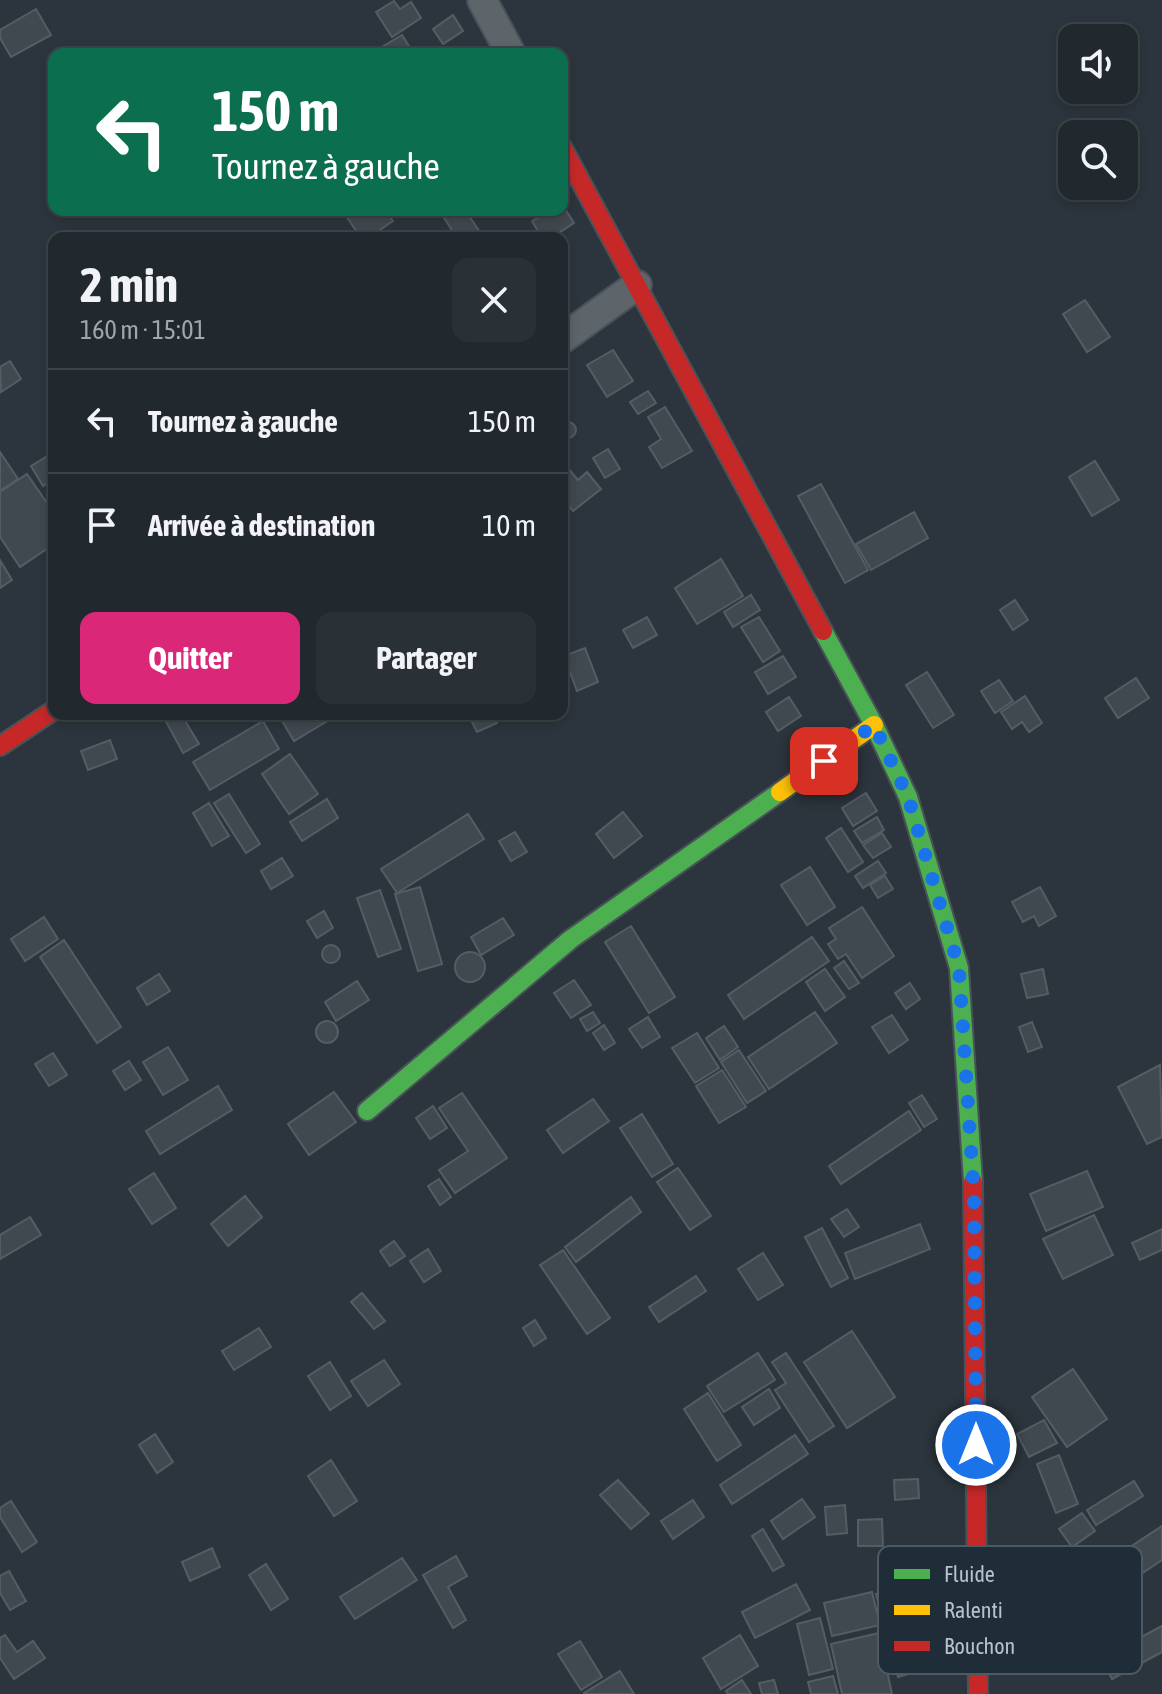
<!DOCTYPE html>
<html lang="fr">
<meta charset="utf-8">
<style>
:root{--surface:#21282e;--page:#293036;--text:#f1f3f6;--muted:#a2a6aa;--line:#3e444a;--accent:#db2777}
body{margin:0;font-family:"Asap Condensed",sans-serif;background:var(--page);color:var(--text);height:100vh;display:flex;flex-direction:column;font-size:30px;white-space:nowrap}
*{box-sizing:border-box;margin:0}
p{font-size:26px;color:var(--muted)}
.icon{flex:none;width:44px;height:44px;fill:none;stroke:currentColor;stroke-width:2;stroke-linecap:round;stroke-linejoin:round}
.map{position:relative;flex:1;overflow:hidden}
.panel{position:absolute;left:48px;top:232px;width:520px;height:488px;display:flex;flex-direction:column;background:var(--surface);border-radius:16px;box-shadow:0 4px 12px #0003,0 0 0 2px var(--line)}
.panel>*{flex:none}
.banner{position:absolute;left:48px;top:48px;width:520px;height:168px;border-radius:16px;box-shadow:0 4px 12px #0003,0 0 0 2px var(--line);background:#0b6e4f;color:#fff;overflow:hidden}
.tools{position:absolute;left:1058px;top:24px;display:grid;gap:16px}
.tools a{display:grid;place-items:center;width:80px;height:80px;border-radius:16px;background:var(--surface);box-shadow:0 4px 12px #0003,0 0 0 2px var(--line);font-size:40px}
.pin{position:absolute;display:grid;place-items:center;width:68px;height:68px;color:#fff;margin:-34px;border-radius:16px;box-shadow:0 4px 12px #0006}
.me{position:absolute;width:88px;margin:-44px;rotate:0deg;stroke-linejoin:round;filter:drop-shadow(0 0 6px #0008)}
.turn{display:flex;align-items:center;gap:28px;height:168px;padding:0 32px;font-size:36px}
.turn .icon{width:104px;height:104px;stroke-width:2.5}
.turn b{display:block;font-size:56px;line-height:68px}
.round{display:grid;place-items:center;flex:none;width:84px;height:84px;border-radius:16px;background:var(--page)}
.summary{display:flex;align-items:center;justify-content:space-between;height:136px;padding:0 32px}
h1{font-size:48px;font-weight:700;line-height:60px}
.cta{display:flex;gap:16px;margin-top:auto;padding:16px 32px}
.cta a{flex:1;height:92px;border-radius:16px;background:var(--accent);color:#fff;font-size:32px;font-weight:700;line-height:92px;text-align:center}
.cta a+a{background:var(--page);color:var(--text)}
ul{padding:0;list-style:none}
li{display:flex;align-items:center;gap:24px;height:104px;padding:0 32px;border-top:2px solid var(--line)}
li div{flex:1}
li b{display:block;font-size:30px}
li em{font-style:normal}
.map>svg:first-child{display:block}
</style>
<div class="map">
<svg width="1162" height="1694" viewBox="0 0 1162 1694">
<rect width="100%" height="100%" fill="#2c353d"/>
<g fill="#414950" stroke="#545c64" stroke-width="2">
<path d="M394,1L400,9L411,2L421,18L392,37L376,12Z"/>
<path d="M36,9L51,35L11,57L0,38V30Z"/>
<path d="M453,15L463,31L443,44L433,29Z"/>
<path d="M402,35L414,54H370Z"/>
<path d="M562,204L574,223L551,238H542L532,221L551,210H562Z"/>
<path d="M342,210H385L393,221L368,238H361Z"/>
<path d="M439,210H465L484,238H457Z"/>
<path d="M1085,300L1110,337L1087,352L1063,314Z"/>
<path d="M613,350L633,381L607,397L587,365Z"/>
<path d="M10,361L21,379L1,392L0,367Z"/>
<path d="M648,391L656,403L638,414L630,402Z"/>
<path d="M665,407L692,451L662,468L649,447L661,439L648,417Z"/>
<circle cx="568" cy="430" r="8"/>
<path d="M608,449L620,469L605,478L593,458Z"/>
<path d="M0,452L18,479L0,491Z"/>
<path d="M54,452V479L43,486L31,466Z"/>
<path d="M562,461L578,480L587,472L601,489L573,511L562,497Z"/>
<path d="M1095,461L1119,500L1092,516L1069,477Z"/>
<path d="M27,474L54,513V544L20,567L0,537V492Z"/>
<path d="M821,484L868,570L845,583L798,496Z"/>
<path d="M914,512L928,538L871,570L856,544Z"/>
<path d="M721,559L743,596L697,624L675,588Z"/>
<path d="M0,560L12,580L0,588Z"/>
<path d="M751,595L760,610L733,627L724,612Z"/>
<path d="M1015,600L1028,620L1013,630L1000,610Z"/>
<path d="M647,617L657,635L633,648L623,630Z"/>
<path d="M759,617L780,651L763,662L741,627Z"/>
<path d="M585,648L598,682L577,691L564,656Z"/>
<path d="M783,656L796,677L768,694L755,672Z"/>
<path d="M927,672L954,715L933,728L906,685Z"/>
<path d="M1136,678L1149,698L1118,718L1105,698Z"/>
<path d="M999,680L1013,701L995,713L981,691Z"/>
<path d="M1025,696L1042,723L1029,732L1022,722L1012,729L1001,712Z"/>
<path d="M789,697L801,716L778,731L766,712Z"/>
<path d="M167,714H181L199,744L183,753L163,716Z"/>
<path d="M289,714H339L294,741L281,719Z"/>
<path d="M468,714H493L497,723L477,732Z"/>
<path d="M263,721L279,749L210,790L193,762Z"/>
<path d="M110,740L117,759L88,770L81,751Z"/>
<path d="M290,754L318,794L289,814L262,774Z"/>
<path d="M866,793L877,811L853,826L842,808Z"/>
<path d="M229,794L260,844L246,853L214,803Z"/>
<path d="M327,799L338,818L302,841L290,822Z"/>
<path d="M209,803L229,836L212,846L193,813Z"/>
<path d="M623,812L642,836L614,858L596,834Z"/>
<path d="M468,814L484,839L397,893L381,869Z"/>
<path d="M877,817L884,830L862,843L854,831Z"/>
<path d="M841,828L863,862L848,872L826,838Z"/>
<path d="M515,832L527,852L511,861L499,841Z"/>
<path d="M882,833L891,847L873,858L863,845Z"/>
<path d="M282,858L293,876L271,889L261,871Z"/>
<path d="M878,861L886,873L863,888L855,876Z"/>
<path d="M810,867L835,907L807,925L781,885Z"/>
<path d="M885,876L893,889L878,898L870,885Z"/>
<path d="M420,887L442,964L418,971L395,894Z"/>
<path d="M1040,887L1056,916L1039,926L1034,916L1023,922L1012,902Z"/>
<path d="M380,890L401,949L378,957L357,898Z"/>
<path d="M862,907L894,956L862,978L846,954L838,959L828,944L836,939L829,928Z"/>
<path d="M324,911L333,928L317,938L307,921Z"/>
<path d="M44,917L58,939L25,961L11,939Z"/>
<path d="M503,918L514,935L481,955L471,937Z"/>
<path d="M631,926L675,997L649,1013L605,942Z"/>
<path d="M812,937L829,961L744,1019L728,995Z"/>
<path d="M64,940L121,1027L97,1043L40,957Z"/>
<circle cx="331" cy="954" r="9"/>
<circle cx="470" cy="967" r="15"/>
<path d="M844,961L859,983L849,989L834,968Z"/>
<path d="M825,969L845,997L825,1011L806,982Z"/>
<path d="M1043,969L1048,994L1027,998L1021,974Z"/>
<path d="M159,974L170,991L147,1005L137,988Z"/>
<path d="M574,980L591,1005L571,1018L554,993Z"/>
<path d="M357,981L369,1000L336,1021L325,1002Z"/>
<path d="M910,983L920,999L906,1009L895,993Z"/>
<path d="M593,1012L600,1023L587,1031L580,1019Z"/>
<path d="M815,1012L837,1043L769,1089L748,1057Z"/>
<path d="M892,1015L908,1040L889,1053L872,1027Z"/>
<path d="M648,1017L660,1037L642,1048L629,1029Z"/>
<circle cx="327" cy="1032" r="11"/>
<path d="M1032,1022L1042,1047L1028,1052L1019,1027Z"/>
<path d="M604,1025L615,1043L604,1050L593,1033Z"/>
<path d="M724,1026L738,1047L720,1060L706,1038Z"/>
<path d="M697,1033L719,1068L695,1083L672,1048Z"/>
<path d="M168,1047L188,1080L163,1095L143,1062Z"/>
<path d="M739,1050L766,1091L747,1103L721,1062Z"/>
<path d="M53,1053L67,1075L49,1086L35,1064Z"/>
<path d="M129,1061L141,1080L125,1090L113,1071Z"/>
<path d="M1160,1065L1162,1137L1147,1144L1118,1087Z"/>
<path d="M722,1070L746,1107L719,1123L696,1086Z"/>
<path d="M218,1086L232,1110L160,1154L146,1131Z"/>
<path d="M334,1092L356,1122L309,1155L288,1124Z"/>
<path d="M462,1093L507,1158L455,1193L439,1170L468,1151L439,1108Z"/>
<path d="M922,1095L937,1119L924,1127L909,1103Z"/>
<path d="M593,1099L609,1121L563,1153L547,1130Z"/>
<path d="M433,1106L447,1128L430,1139L416,1118Z"/>
<path d="M909,1111L921,1130L841,1184L829,1166Z"/>
<path d="M642,1114L673,1164L652,1177L620,1128Z"/>
<path d="M678,1168L711,1216L690,1230L657,1182Z"/>
<path d="M1087,1171L1103,1207L1046,1231L1030,1194Z"/>
<path d="M154,1173L176,1208L152,1224L129,1189Z"/>
<path d="M439,1179L451,1197L440,1205L428,1186Z"/>
<path d="M245,1196L262,1217L228,1246L211,1224Z"/>
<path d="M631,1197L641,1212L576,1262L565,1247Z"/>
<path d="M847,1209L859,1227L844,1237L831,1219Z"/>
<path d="M1094,1215L1113,1255L1063,1279L1043,1239Z"/>
<path d="M30,1217L41,1235L0,1259V1235Z"/>
<path d="M920,1224L930,1249L855,1279L845,1253Z"/>
<path d="M822,1228L848,1278L831,1287L805,1237Z"/>
<path d="M1162,1229V1250L1140,1260L1132,1243Z"/>
<path d="M394,1241L405,1256L390,1266L380,1251Z"/>
<path d="M428,1249L441,1271L424,1282L410,1261Z"/>
<path d="M563,1250L610,1318L587,1334L540,1265Z"/>
<path d="M763,1253L783,1285L758,1300L738,1269Z"/>
<path d="M696,1276L706,1291L659,1322L649,1307Z"/>
<path d="M362,1293L385,1321L374,1329L351,1302Z"/>
<path d="M535,1320L546,1338L534,1346L523,1328Z"/>
<path d="M259,1328L271,1347L234,1370L222,1351Z"/>
<path d="M852,1331L895,1397L847,1428L804,1362Z"/>
<path d="M758,1353L775,1380L724,1412L707,1386Z"/>
<path d="M786,1353L834,1426L809,1442L775,1390L786,1383L772,1362Z"/>
<path d="M384,1360L400,1384L368,1406L351,1381Z"/>
<path d="M330,1362L351,1396L330,1410L308,1376Z"/>
<path d="M1073,1369L1107,1419L1067,1447L1032,1397Z"/>
<path d="M769,1389L780,1408L754,1425L742,1407Z"/>
<path d="M708,1393L741,1445L717,1461L684,1409Z"/>
<path d="M1044,1420L1057,1443L1029,1457L1017,1434Z"/>
<path d="M155,1434L173,1462L157,1473L139,1445Z"/>
<path d="M795,1435L808,1454L732,1504L720,1485Z"/>
<path d="M1059,1455L1078,1504L1056,1513L1037,1464Z"/>
<path d="M331,1460L357,1501L334,1516L308,1476Z"/>
<path d="M918,1479L919,1498L895,1500L894,1480Z"/>
<path d="M618,1480L649,1514L631,1529L600,1495Z"/>
<path d="M1134,1481L1143,1496L1096,1525L1087,1510Z"/>
<path d="M802,1499L815,1517L783,1539L771,1521Z"/>
<path d="M693,1500L704,1517L673,1539L661,1521Z"/>
<path d="M11,1501L37,1542L22,1552L0,1517V1508Z"/>
<path d="M845,1505L847,1533L827,1535L825,1507Z"/>
<path d="M1082,1513L1095,1531L1072,1547L1059,1529Z"/>
<path d="M882,1519L883,1546H858V1520Z"/>
<path d="M1162,1526V1560L1105,1598L1089,1574Z"/>
<path d="M763,1529L784,1565L773,1571L752,1536Z"/>
<path d="M212,1548L220,1567L190,1581L182,1562Z"/>
<path d="M456,1556L467,1576L448,1587L466,1620L453,1628L423,1575Z"/>
<path d="M402,1558L417,1580L355,1619L340,1597Z"/>
<path d="M266,1564L288,1599L271,1610L249,1575Z"/>
<path d="M9,1571L26,1601L10,1610L0,1593V1576Z"/>
<path d="M796,1584L810,1610L755,1638L742,1612Z"/>
<path d="M902,1587L923,1670L898,1677L876,1594Z"/>
<path d="M872,1592L880,1625L832,1636L824,1603Z"/>
<path d="M820,1618L833,1669L809,1675L797,1624Z"/>
<path d="M1162,1626V1652L1112,1679L1102,1658Z"/>
<path d="M879,1633L892,1694H842L831,1644Z"/>
<path d="M5,1635L17,1652L33,1641L45,1658L14,1679L0,1658V1638Z"/>
<path d="M740,1635L758,1666L721,1689L703,1658Z"/>
<path d="M580,1641L602,1677L581,1690L558,1654Z"/>
<path d="M620,1671L634,1694H584V1693Z"/>
<path d="M833,1676L838,1694H811L808,1682Z"/>
<path d="M742,1680L751,1694H728L726,1691Z"/>
<path d="M774,1680L778,1694H762L759,1683Z"/>
</g>
<g fill="none" stroke-linecap="round" stroke-linejoin="round">
<defs>
<g id="street">
<path d="M482,0L511,54"/>
<path d="M562,339L637,285"/>
</g>
<g id="fast">
<path d="M823,631L874,725L908,797L959,968L973,1182"/>
<path d="M367,1111L571,939L780,792"/>
</g>
<path id="slow" d="M780,792L874,725"/>
<g id="jam">
<path d="M562,147L823,631"/>
<path d="M0,746L54,710"/>
<path d="M973,1182L978,1694"/>
</g>
</defs>
<use href="#street" stroke="#4a5259" stroke-width="32"/>
<use href="#fast" stroke="#4a5259" stroke-width="22"/>
<use href="#slow" stroke="#4a5259" stroke-width="22"/>
<use href="#jam" stroke="#4a5259" stroke-width="22"/>
<use href="#street" stroke="#5d646a" stroke-width="28"/>
<use href="#fast" stroke="#4caf50" stroke-width="18"/>
<use href="#slow" stroke="#ffc107" stroke-width="18"/>
<use href="#jam" stroke="#c62828" stroke-width="18"/>
</g>
<g fill="none" stroke-linecap="round" stroke-linejoin="round">
<path stroke="#1a73e8" stroke-width="14" stroke-dasharray="0 25.2" d="M824,761L874,725L908,797L959,968L974,1195L976,1445"/>
</g>
<rect x="878" y="1546" width="264" height="128" rx="12" fill="#1e2d38" stroke="#4c5a65" stroke-width="2"/>
<rect x="894" y="1569" width="36" height="10" fill="#4caf50"/>
<rect x="894" y="1605" width="36" height="10" fill="#ffc107"/>
<rect x="894" y="1641" width="36" height="10" fill="#c62828"/>
<g font-size="22" fill="#b7c2cd">
<text x="944" y="1582">Fluide</text>
<text x="944" y="1618">Ralenti</text>
<text x="944" y="1654">Bouchon</text>
</g>
</svg>
<div class="tools">
<a><svg class="icon" aria-label="sound" viewBox="0 0 24 24"><path d="M4 9h4l5-4v14l-5-4H4zM17 9q2 3 0 6"/></svg></a>
<a><svg class="icon" aria-label="search" viewBox="0 0 24 24"><circle cx="10" cy="10" r="6"/><path d="M15 15l6 6"/></svg></a>
</div>
<div class="pin" style="left:824px;top:761px;background:#d93025"><svg class="icon" aria-label="arrive" viewBox="0 0 24 24"><path d="M6 21V4h12l-3 4 3 4H6"/></svg></div>
<svg class="me" style="left:976px;top:1445px" viewBox="-20 -20 40 40"><circle r="17" fill="#1a73e8" stroke="#fff" stroke-width="3"/><path d="M0-11L8 9 0 5-8 9z" fill="#fff"/></svg>
<div class="banner">
<div class="turn"><svg class="icon" aria-label="left" viewBox="0 0 24 24"><path d="M17 20v-9H6M10 6l-5 5 5 5"/></svg><div><b>150 m</b>Tournez à gauche</div></div>
</div>
<section class="panel">
<div class="summary"><div><h1>2 min</h1><p>160 m · 15:01</p></div><a class="round"><svg class="icon" aria-label="close" viewBox="0 0 24 24"><path d="M6 6l12 12M18 6L6 18"/></svg></a></div>
<ul>
<li><svg class="icon" aria-label="left" viewBox="0 0 24 24"><path d="M17 20v-9H6M10 6l-5 5 5 5"/></svg><div><b>Tournez à gauche</b></div><em>150 m</em></li>
<li><svg class="icon" aria-label="arrive" viewBox="0 0 24 24"><path d="M6 21V4h12l-3 4 3 4H6"/></svg><div><b>Arrivée à destination</b></div><em>10 m</em></li>
</ul>
<div class="cta"><a>Quitter</a><a>Partager</a></div>
</section>
</div>
